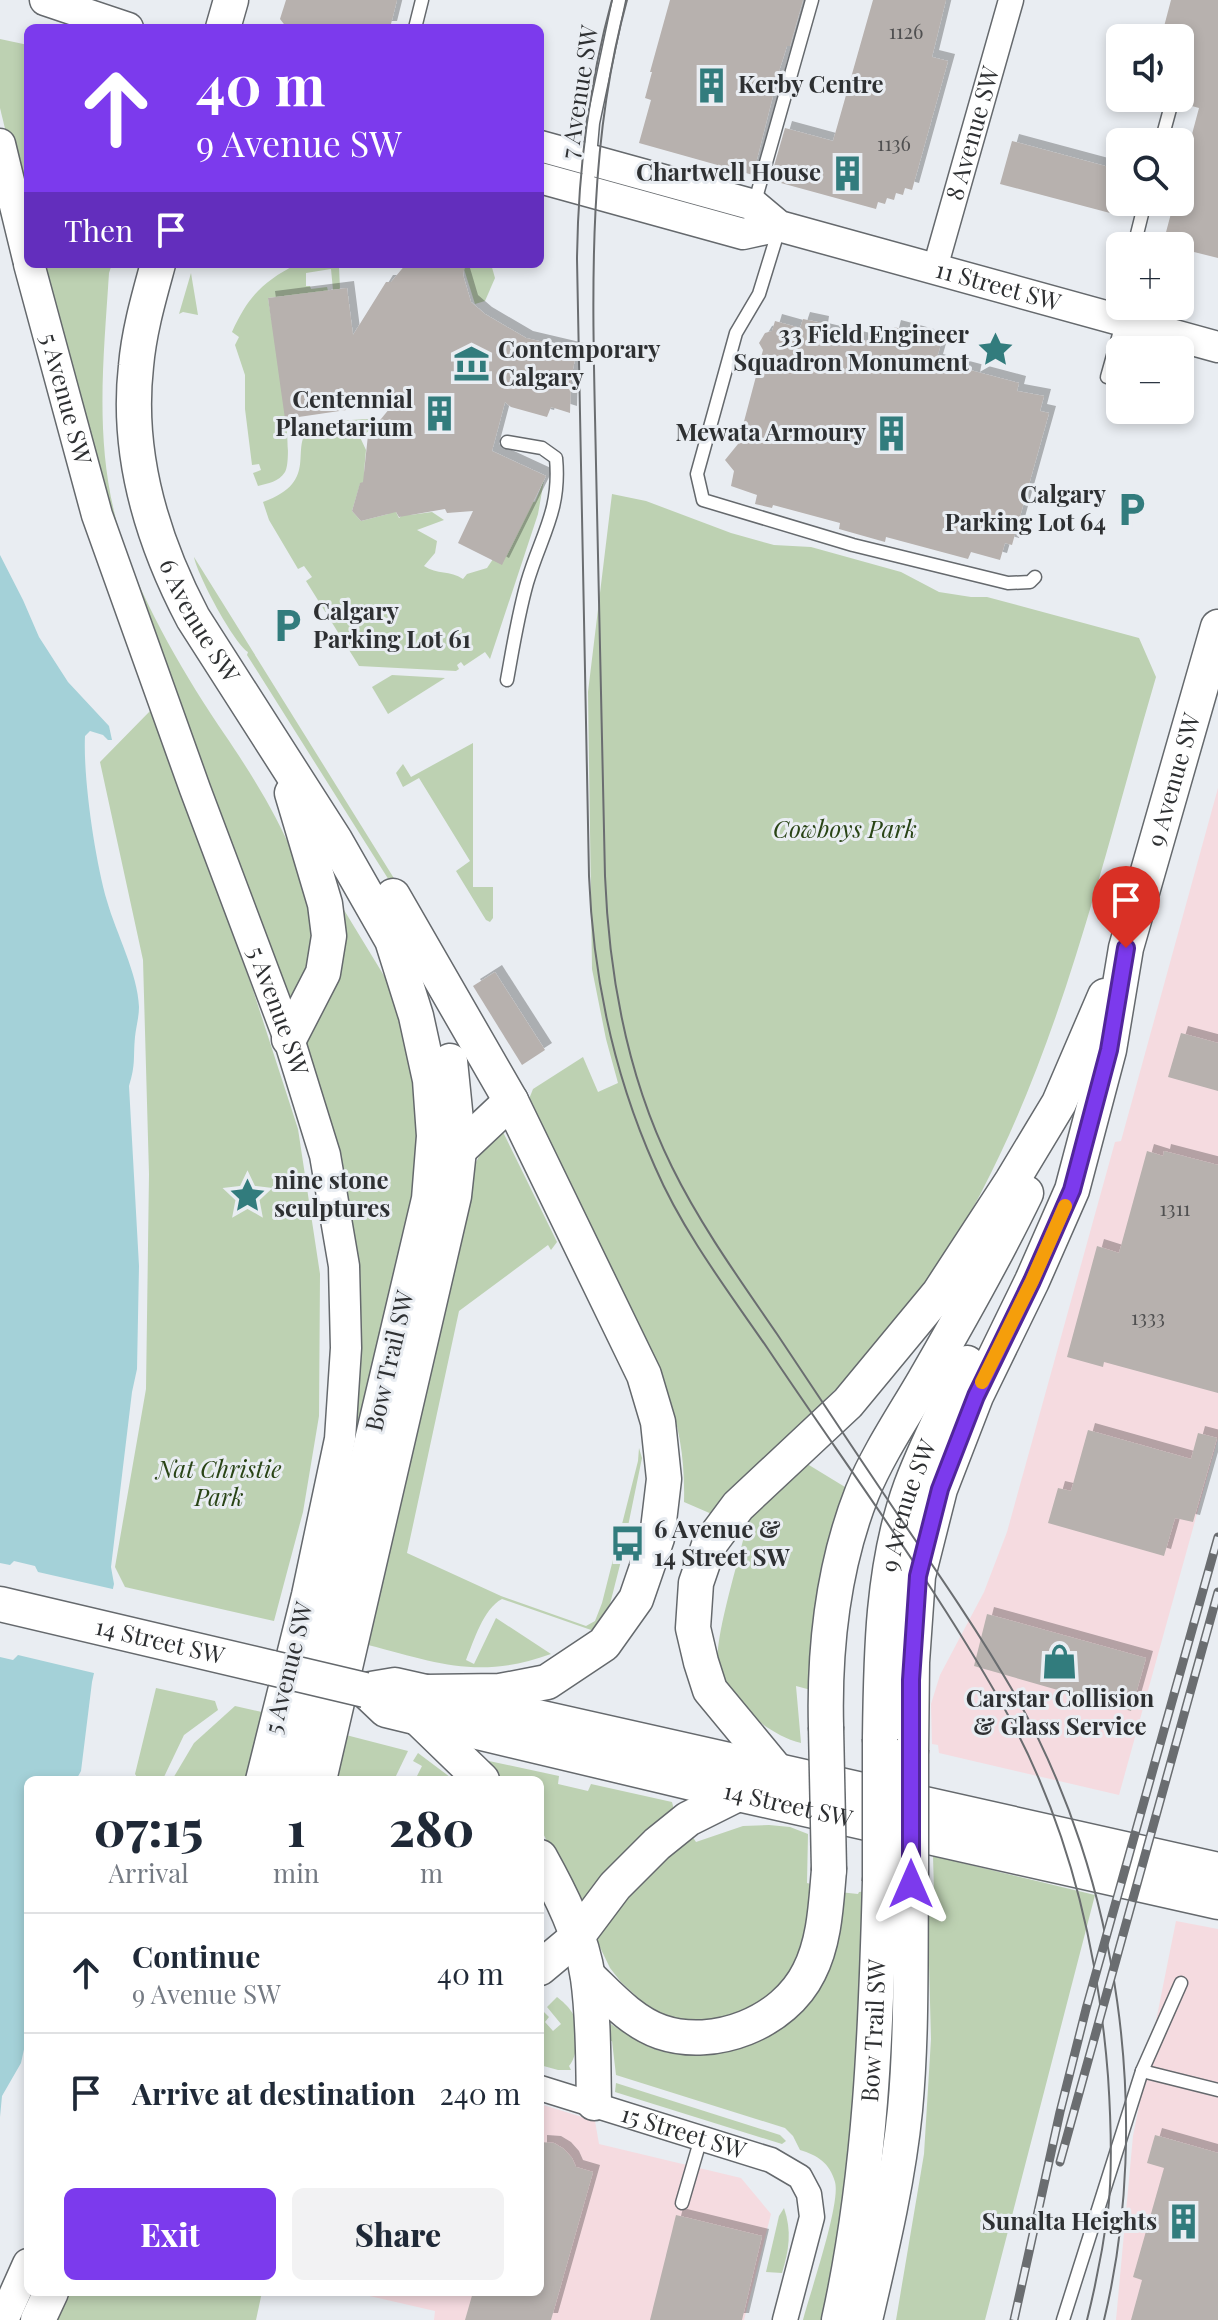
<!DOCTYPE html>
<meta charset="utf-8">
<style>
:root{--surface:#fff;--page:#f2f2f3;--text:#1f2937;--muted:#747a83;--line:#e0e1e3;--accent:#7c3aed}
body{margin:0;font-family:"Playfair Display",serif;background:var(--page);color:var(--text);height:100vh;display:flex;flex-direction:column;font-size:30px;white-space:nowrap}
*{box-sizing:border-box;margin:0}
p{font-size:26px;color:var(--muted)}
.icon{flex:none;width:44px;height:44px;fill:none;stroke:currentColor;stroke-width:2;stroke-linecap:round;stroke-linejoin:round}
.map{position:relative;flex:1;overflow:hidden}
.panel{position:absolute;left:24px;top:1776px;width:520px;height:520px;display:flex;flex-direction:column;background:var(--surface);border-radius:12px;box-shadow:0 4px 12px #0003}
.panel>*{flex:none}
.guide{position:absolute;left:24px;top:24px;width:520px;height:244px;border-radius:12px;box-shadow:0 4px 12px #0003;background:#7c3aed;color:#fff;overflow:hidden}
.tools{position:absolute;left:1106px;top:24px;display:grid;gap:16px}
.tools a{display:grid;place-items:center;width:88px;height:88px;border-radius:12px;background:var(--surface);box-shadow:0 4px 12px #0003;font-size:40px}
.pin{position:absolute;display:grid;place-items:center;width:68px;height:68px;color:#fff;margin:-82px -34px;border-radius:50% 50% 50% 0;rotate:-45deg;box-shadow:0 0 8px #0007}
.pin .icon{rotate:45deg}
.me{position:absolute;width:88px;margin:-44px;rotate:0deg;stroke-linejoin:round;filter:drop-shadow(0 0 6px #0008)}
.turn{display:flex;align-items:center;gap:28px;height:168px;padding:0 40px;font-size:36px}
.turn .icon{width:104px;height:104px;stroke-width:2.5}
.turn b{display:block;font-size:56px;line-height:68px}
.then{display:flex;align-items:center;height:76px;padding:0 40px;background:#0003;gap:16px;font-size:30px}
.eta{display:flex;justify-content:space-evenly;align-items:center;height:136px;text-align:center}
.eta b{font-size:48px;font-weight:800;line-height:56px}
.button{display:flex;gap:16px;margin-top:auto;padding:16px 40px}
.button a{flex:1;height:92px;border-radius:12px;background:var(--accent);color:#fff;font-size:32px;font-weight:800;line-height:92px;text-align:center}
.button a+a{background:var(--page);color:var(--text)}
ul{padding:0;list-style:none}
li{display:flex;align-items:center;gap:24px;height:120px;padding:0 40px;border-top:2px solid var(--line)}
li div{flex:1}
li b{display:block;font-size:30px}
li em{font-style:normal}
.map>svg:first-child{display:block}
</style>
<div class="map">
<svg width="1218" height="2320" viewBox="0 0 1218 2320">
<defs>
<filter id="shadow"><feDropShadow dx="7" dy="-7" stdDeviation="0" flood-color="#0004"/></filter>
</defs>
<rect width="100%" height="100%" fill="#e9edf2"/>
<g fill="#f5dbe0">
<path d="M1218,788V1438L1119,1795L939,1753L938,1745L932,1744L931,1704L940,1675L984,1592L1007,1532L1115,1142L1121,1141Z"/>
<path d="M1176,1921L1218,1929V2320H1116L1133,2136Z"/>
<path d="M540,2104L595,2121L599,2144L741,2178L771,2214L744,2320H434L435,2311L352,2292H540Z"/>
</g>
<g fill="#bdd1b2">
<path d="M0,39L28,45V223L0,108Z"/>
<path d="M38,264H112L109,273C103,367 93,452 123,543C144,607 187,679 225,735C263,791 318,879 314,949C314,965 299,984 292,999L288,1002L141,615Z"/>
<path d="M297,264H345L339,267L340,289L333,290L331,269L306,273V286H310L311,289L327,287L328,291L268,298C273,330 296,451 285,472C279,482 268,483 258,486L253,473L261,470L259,464L252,465L245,409V375L235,345L239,337L232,332C248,297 262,282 297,264Z"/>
<path d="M465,264H491L495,278L485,301L475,304L464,269Z"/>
<path d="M191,273L198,315L183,312L179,314Z"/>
<path d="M368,419L372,426L366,434L359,435L366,450L364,472L369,479L360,484L352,511L361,521L388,514L392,504L399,518L409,509L410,515L432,512L444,520L417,530L437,541L435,553L424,566C437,575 450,570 463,579L467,574L487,568L532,501L535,502L544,480L538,514L490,659L485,652L464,666L461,662L457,665L459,669L456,671L359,666L306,581L312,577L304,566L298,569L269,520L263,502C322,481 287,447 311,427C320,420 356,420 368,419Z"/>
<path d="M612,494L646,501L731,533L774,545L811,547L901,572L939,592L971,597H987L1139,638L1156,677C1097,878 1052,1092 936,1270C876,1363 785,1431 714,1515L684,1502C685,1462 680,1427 666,1390L529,1099L533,1089L583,1057L598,1092L618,1083L606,1039L592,969L588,692Z"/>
<path d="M194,557L461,986L457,988L247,655L248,652C233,642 197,574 194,557Z"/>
<path d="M392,675L445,678L388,714L372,687Z"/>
<path d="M151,710L252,987L298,1129L320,1274L319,1416L303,1512L274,1621L125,1587L115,1567L146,1389L149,1174L143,960L100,762Z"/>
<path d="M473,743V887H493V918L490,922L486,920L456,871L470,861L419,778L403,787L396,773L403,764L411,777Z"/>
<path d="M344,910L386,979L397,1007L419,1102L414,1197L359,1438H353L351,1379L305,1046L341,911Z"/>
<path d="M501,1128L557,1242L551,1250L548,1245L459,1311L407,1553L501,1596L586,1626L595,1621L602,1603L638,1461L639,1448L642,1458L627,1531H622L620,1542L625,1544L624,1549L609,1608L594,1631L502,1599C483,1609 474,1641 466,1660L474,1664L496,1618L551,1654C479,1680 438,1663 368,1645L475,1164L485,1145Z"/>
<path d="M804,1462L845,1487L836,1518L811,1690L796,1686L801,1743C782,1738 767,1728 752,1716C738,1702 722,1685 718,1664C714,1640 738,1563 744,1536L742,1528L751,1512Z"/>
<path d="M156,1688L215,1701L218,1710L184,1735L163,1779L139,1780L135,1774Z"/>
<path d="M235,1706L262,1712L249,1780H172L194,1743Z"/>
<path d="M346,1735L408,1751L394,1780H330Z"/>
<path d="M418,1753L454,1780H415L422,1766L413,1761Z"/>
<path d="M489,1761L559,1776L558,1784L588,1791L591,1784L672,1802L675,1814L581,1903L575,1899L540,1827V1780H501L486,1764Z"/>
<path d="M769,1825L790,1827L808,1834L807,1883L815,1885L803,1958L759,2009L696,2024L663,2015L648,2007L621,1982L610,1968L597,1941C614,1900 656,1861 692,1836L696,1842L743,1826Z"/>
<path d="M933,1856L1095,1895L985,2320H896L924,2154L931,2039L927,1890L934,1891Z"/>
<path d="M868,1891L870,1966L830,2320H803C810,2293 841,2203 835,2182C830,2163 817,2155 800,2150L793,2136L785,2128L616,2075L612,2041L605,2042L608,2022C626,2034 648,2050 670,2053C697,2056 737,2043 764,2037L839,1892L858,1894L859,1892Z"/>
<path d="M557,1997C562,2001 568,2006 571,2011C580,2023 579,2055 569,2066L571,2070H558L540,2065V2015L543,2011L549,2017L545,2022L553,2031L561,2024L547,2007Z"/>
<path d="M616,2083L780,2135L786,2141L782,2144L615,2092Z"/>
<path d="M784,2208C792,2231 789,2250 782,2273L766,2272L779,2216Z"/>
<path d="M69,2292H262L256,2320H57Z"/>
</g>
<path fill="#a4d1d8" d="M0,555L23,600L39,637L68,682L109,726L112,740H108L103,735L90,731L85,736C83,778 95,860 107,901C116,933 138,974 139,1007C139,1017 136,1027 135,1037C133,1058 136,1064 129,1086L139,1266L137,1369L132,1392L111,1567L114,1584L92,1682L81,1771L76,1780H28V2031L21,2063L2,2096L0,2117Z"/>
<path fill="#e9edf2" d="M14,1561L35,1566L38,1572L117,1590L98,1674L18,1655L13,1660L0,1657V1563L10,1565Z"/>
<g fill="#b7b1ae" filter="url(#shadow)">
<path d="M286,0H397L390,28H287L280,19Z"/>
<path d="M670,0H803L790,46H787L780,68L753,175L639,143L651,100L645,98L652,72H650Z"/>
<path d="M873,0H946L932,57L948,61L912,190L905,188L903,195L896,193L894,200L887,198L885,204L878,202L876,209L770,180L785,128L833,141Z"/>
<path d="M1171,0H1218V258L1190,251L1192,243L1165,236L1174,202H1180V179L1199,108L1181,103L1180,38H1161Z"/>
<path d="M1012,141L1120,170L1110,213L1000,184Z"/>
<path d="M406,264H465L463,275L471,302L485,314L526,338L577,350L571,378L570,413L551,407L547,417L511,407L505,402L492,451L546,476L502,565L458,543L473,511L447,513L445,509L399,517L396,512L361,521L352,511L360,483L363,482L368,435L394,403L285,419L268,298L347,288L353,335L386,282H391Z"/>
<path d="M803,319L822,323L821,330L889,346L894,327L942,340L936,361L1019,383L1017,391L1044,396L1040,411L1049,413L1012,545L1005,543L1000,560L971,552L968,559L886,537L885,542L839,529L840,523L773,505L772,508L755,504L757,495L731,486L734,471L725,460L738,444L763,350L759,343L765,333L772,331L775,321L800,328Z"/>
<path d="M495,972L545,1050L522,1065L473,986Z"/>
<path d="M1181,1033L1218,1043V1091L1168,1077Z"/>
<path d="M1147,1151L1163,1156L1164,1151L1218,1165V1393L1104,1362L1103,1367L1067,1357L1097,1246L1119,1253Z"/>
<path d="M1088,1430L1191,1459L1198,1433L1217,1438L1193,1522L1175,1518L1164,1556L1048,1523L1058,1488L1071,1491Z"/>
<path d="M987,1614L1146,1658L1131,1711L974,1666Z"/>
<path d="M1155,2135L1218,2153V2320H1131L1142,2280L1133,2277L1164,2168L1147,2163Z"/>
<path d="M540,2142L554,2143L564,2149L572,2158L576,2167L593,2172L551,2320H465L473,2292H540Z"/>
<path d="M676,2215L762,2236L742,2320H650Z"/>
</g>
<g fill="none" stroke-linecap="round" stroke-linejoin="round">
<defs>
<g id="service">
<path d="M415,28L422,0"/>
<path d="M1161,142L1173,98"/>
<path d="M587,191L593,123L619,0"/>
<path d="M754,205L812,0"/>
<path d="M779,229L759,294L736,333L697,474L703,500L853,545L1008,583L1030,582L1035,577"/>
<path d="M1134,246L1145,202"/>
<path d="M1115,317L1120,298"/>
<path d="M1107,377L1123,320"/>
<path d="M507,680C513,647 518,615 527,583C541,535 561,511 556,458L542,448L507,442"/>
<path d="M1142,2071L1218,2090"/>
<path d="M682,2203L701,2138"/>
<path d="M1063,2320L1142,2071L1181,1983"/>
</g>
<g id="minor">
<path id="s1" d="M935,268L1011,0"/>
<path id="s2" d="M540,2088L771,2160L800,2177L809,2194L812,2217L785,2320"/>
</g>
<g id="tertiary">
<path d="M45,0L128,28"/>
<path d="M0,144L28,259"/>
<path id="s3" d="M540,146L754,205L779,226L1218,347"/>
<path d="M540,178L743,234L779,226"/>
<path id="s4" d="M29,264L97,515L195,789L289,1039L325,1155L344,1266L346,1348L340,1439L307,1595L261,1780"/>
<path d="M3,2320L28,2264"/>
</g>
<g id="secondary">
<path d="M223,28L231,0"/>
<path id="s5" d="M158,264C149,297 139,331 136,366C126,455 152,540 193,618L335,840L392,940L416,1016L430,1080L434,1136L429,1199L292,1780"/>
<path d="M393,896L511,1101L644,1375L658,1422L664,1479L657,1538L636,1599L604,1644L547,1682L500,1691L425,1692"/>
<path d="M289,1039L323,973L329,936L325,904L292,793"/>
<path d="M459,1150L511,1101"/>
<path id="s6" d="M0,1604L272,1668"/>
<path id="s7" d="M365,1690L386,1710L419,1718L738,1794L1218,1902"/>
<path d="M365,1690L395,1685L1218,1870"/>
<path d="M419,1719L482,1780"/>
<path d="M826,1727C824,1648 833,1567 862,1493C878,1454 903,1417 924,1381C960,1319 995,1257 1026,1193"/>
<path id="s8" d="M880,1739C881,1655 882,1566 911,1486C927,1444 948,1403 967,1363"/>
<path id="s9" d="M911,1750L912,1662L918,1576L940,1489L976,1396L1032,1281L1072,1190L1109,1050L1126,948L1218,627"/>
<path d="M777,1771L710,1690L701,1662L693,1628L696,1583L709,1545L738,1506L848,1403L939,1293L1012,1181L1059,1103L1105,996"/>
<path d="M319,1780L454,1196L459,1150L450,1061"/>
<path d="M540,1857C560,1893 582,1936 588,1978C594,2020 593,2062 594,2103"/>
<path d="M540,1968L576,1938L615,1886L657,1844L688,1819L738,1794"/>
<path d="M588,1976C609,1996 632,2022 661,2032C714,2050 784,2023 809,1972C825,1941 826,1903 829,1870"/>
<path d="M38,2320L51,2292"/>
<path id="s10" d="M839,2320C871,2175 876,2029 880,1881"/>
<path d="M865,2320C881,2251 898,2181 905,2110C912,2035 910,1960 911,1884"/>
</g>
</defs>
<use href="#service" stroke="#65696d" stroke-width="15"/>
<use href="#minor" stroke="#65696d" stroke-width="27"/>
<use href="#tertiary" stroke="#65696d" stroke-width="33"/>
<use href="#secondary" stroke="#65696d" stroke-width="37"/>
<use href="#service" stroke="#fff" stroke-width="12"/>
<use href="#minor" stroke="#fff" stroke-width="24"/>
<use href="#tertiary" stroke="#fff" stroke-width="30"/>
<use href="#secondary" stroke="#fff" stroke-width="34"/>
<g stroke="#6a6d70" stroke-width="2">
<path d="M612,0C589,84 578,172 577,259L589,876C593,977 614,1075 655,1167C683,1232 728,1291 768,1349C847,1467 933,1582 1003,1706C1067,1819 1098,1948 1108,2076C1111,2121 1113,2167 1108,2211C1103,2248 1096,2284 1087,2320"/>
<path d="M627,0C585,152 593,308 596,464C599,601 601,738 605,876C609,976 627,1076 672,1167C701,1226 740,1280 777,1334C817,1394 856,1453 896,1512C938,1573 980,1634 1017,1698C1119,1880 1153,2117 1104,2320"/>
</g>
<defs>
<g id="rail">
<path d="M1060,2162L1218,1592"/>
<path d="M1014,2320L1060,2112L1086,2009L1218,1537"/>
</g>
</defs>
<use href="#rail" stroke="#6a6d70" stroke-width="9"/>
<use href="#rail" stroke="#e9edf2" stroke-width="6" stroke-dasharray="18" stroke-linecap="butt"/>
<defs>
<g id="secondary-bridge">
<path d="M272,1668L365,1690"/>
<path d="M826,1727L829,1870"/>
<path d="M880,1881V1739"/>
<path d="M911,1884V1750"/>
</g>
</defs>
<use href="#secondary-bridge" stroke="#65696d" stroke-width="37" stroke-linecap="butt"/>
<use href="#secondary-bridge" stroke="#fff" stroke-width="34"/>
</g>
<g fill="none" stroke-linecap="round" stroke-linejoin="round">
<defs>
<path id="route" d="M911,1884V1680L918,1576L940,1489L976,1396L1032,1281L1072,1190L1109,1050L1126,948"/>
</defs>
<use href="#route" stroke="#51269a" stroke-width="20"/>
<use href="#route" stroke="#7c3aed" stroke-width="14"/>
<path stroke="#f59e0b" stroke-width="14" d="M982,1382L1032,1281L1065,1206"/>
</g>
<defs>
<symbol id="building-bare" viewBox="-9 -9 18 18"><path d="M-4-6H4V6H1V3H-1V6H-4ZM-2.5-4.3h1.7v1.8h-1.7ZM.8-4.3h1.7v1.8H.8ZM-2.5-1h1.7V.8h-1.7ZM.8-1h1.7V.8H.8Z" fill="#327c7d" stroke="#e9edf2" stroke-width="2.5" paint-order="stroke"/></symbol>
<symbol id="sight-bare" viewBox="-9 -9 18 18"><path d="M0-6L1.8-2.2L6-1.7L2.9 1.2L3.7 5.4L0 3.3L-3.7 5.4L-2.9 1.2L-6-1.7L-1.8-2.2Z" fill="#327c7d" stroke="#e9edf2" stroke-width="2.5" paint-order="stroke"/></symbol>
<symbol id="museum-bare" viewBox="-9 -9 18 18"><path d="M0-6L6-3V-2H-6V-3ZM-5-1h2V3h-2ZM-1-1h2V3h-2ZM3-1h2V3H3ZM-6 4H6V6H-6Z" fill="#327c7d" stroke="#e9edf2" stroke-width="2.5" paint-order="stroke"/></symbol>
<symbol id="parking-bare" viewBox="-9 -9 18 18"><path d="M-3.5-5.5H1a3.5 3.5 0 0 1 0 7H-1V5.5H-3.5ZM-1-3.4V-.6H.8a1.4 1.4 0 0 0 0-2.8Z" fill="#327c7d" stroke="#e9edf2" stroke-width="2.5" paint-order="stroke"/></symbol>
<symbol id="bus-bare" viewBox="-9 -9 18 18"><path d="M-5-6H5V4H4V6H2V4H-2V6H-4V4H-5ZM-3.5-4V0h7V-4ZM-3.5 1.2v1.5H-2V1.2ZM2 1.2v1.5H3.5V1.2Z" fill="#327c7d" stroke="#e9edf2" stroke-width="2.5" paint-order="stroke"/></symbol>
<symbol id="shop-bare" viewBox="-9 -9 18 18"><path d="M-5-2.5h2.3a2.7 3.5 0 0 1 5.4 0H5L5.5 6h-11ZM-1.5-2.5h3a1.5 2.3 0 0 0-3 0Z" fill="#327c7d" stroke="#e9edf2" stroke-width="2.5" paint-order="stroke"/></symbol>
</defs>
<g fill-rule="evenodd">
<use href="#building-bare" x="686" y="60" width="51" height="51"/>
<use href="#building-bare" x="822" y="148" width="51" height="51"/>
<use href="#sight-bare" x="970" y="324" width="51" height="51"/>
<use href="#museum-bare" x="446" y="338" width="51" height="51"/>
<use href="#building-bare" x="414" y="388" width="51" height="51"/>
<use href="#building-bare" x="866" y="408" width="51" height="51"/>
<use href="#parking-bare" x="1106" y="484" width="51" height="51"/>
<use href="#parking-bare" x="262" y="600" width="51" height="51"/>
<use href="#sight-bare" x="222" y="1170" width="51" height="51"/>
<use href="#bus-bare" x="602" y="1518" width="51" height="51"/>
<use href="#shop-bare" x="1034" y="1636" width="51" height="51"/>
<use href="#building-bare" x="1158" y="2196" width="51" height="51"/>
</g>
<g text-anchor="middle" stroke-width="6" stroke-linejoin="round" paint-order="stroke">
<g font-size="20" fill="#505051">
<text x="906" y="39">1126</text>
<text x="894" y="151">1136</text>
<text x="1175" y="1216">1311</text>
<text x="1148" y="1325">1333</text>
</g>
<g font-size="24" font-weight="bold" fill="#2e3032" stroke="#e9edf2" text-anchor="end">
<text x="738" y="93" text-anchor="start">Kerby Centre</text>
<text x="821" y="181">Chartwell House</text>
<text x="969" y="343">33 Field Engineer<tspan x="969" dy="28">Squadron Monument</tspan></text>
<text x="498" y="358" text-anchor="start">Contemporary<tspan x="498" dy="28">Calgary</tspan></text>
<text x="413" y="408">Centennial<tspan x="413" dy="28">Planetarium</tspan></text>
<text x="866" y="441">Mewata Armoury</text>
<text x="1106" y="503">Calgary<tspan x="1106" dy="28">Parking Lot 64</tspan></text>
<text x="313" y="620" text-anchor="start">Calgary<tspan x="313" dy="28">Parking Lot 61</tspan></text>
<text x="274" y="1189" text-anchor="start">nine stone<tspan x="274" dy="28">sculptures</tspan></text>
<text x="654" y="1538" text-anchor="start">6 Avenue &amp;<tspan x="654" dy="28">14 Street SW</tspan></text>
<text x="1060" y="1707" text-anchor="middle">Carstar Collision<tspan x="1060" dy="28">&amp; Glass Service</tspan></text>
<text x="1157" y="2230">Sunalta Heights</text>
</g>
<g font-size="24" fill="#2e3032" stroke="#e9edf2">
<text transform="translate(580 92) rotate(-81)" y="8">7 Avenue SW</text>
<text dy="8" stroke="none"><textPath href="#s1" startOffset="140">8 Avenue SW</textPath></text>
<text dy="8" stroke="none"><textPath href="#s3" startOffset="482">11 Street SW</textPath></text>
<text dy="8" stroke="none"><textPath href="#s4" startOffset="140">5 Avenue SW</textPath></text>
<text dy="8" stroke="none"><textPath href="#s5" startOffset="372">6 Avenue SW</textPath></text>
<text dy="8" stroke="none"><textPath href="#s9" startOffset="1014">9 Avenue SW</textPath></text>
<text dy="8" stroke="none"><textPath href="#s4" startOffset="788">5 Avenue SW</textPath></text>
<text transform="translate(390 1361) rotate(-77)" y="8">Bow Trail SW</text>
<text dy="8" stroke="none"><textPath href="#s8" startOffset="236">9 Avenue SW</textPath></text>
<text dy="8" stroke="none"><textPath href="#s6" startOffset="164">14 Street SW</textPath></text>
<text transform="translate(289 1668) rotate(-76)" y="8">5 Avenue SW</text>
<text dy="8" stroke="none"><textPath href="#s7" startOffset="442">14 Street SW</textPath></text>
<text dy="8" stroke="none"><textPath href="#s10" startOffset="292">Bow Trail SW</textPath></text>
<text dy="8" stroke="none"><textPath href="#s2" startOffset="150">15 Street SW</textPath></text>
</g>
<g font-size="24" font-style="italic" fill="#294416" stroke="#e9edf2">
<text x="845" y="838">Cowboys Park</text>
<text x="219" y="1478">Nat Christie<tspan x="219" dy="28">Park</tspan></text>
</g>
</g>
</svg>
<div class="tools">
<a><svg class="icon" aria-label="sound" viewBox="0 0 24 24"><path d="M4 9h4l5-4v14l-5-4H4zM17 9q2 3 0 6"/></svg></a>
<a><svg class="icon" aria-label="search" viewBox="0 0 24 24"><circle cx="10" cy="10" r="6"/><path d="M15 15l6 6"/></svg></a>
<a>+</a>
<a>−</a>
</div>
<div class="pin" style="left:1126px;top:948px;background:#d93025"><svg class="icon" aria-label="arrive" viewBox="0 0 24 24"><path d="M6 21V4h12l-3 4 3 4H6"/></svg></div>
<svg class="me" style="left:911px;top:1884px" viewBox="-20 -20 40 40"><path d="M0-17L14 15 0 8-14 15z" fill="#7c3aed" stroke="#fff" stroke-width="4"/></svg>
<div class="guide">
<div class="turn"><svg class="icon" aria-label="ahead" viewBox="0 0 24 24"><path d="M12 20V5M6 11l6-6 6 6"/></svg><div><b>40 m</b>9 Avenue SW</div></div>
<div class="then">Then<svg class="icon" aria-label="arrive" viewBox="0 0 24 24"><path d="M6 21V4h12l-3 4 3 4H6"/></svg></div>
</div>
<section class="panel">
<div class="eta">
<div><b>07:15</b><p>Arrival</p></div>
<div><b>1</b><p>min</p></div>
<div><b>280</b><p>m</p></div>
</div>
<ul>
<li><svg class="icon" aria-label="ahead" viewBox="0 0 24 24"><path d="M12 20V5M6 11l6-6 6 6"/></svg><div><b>Continue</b><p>9 Avenue SW</p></div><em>40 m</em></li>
<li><svg class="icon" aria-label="arrive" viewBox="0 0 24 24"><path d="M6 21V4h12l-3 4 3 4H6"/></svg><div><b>Arrive at destination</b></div><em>240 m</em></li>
</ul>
<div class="button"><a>Exit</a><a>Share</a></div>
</section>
</div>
